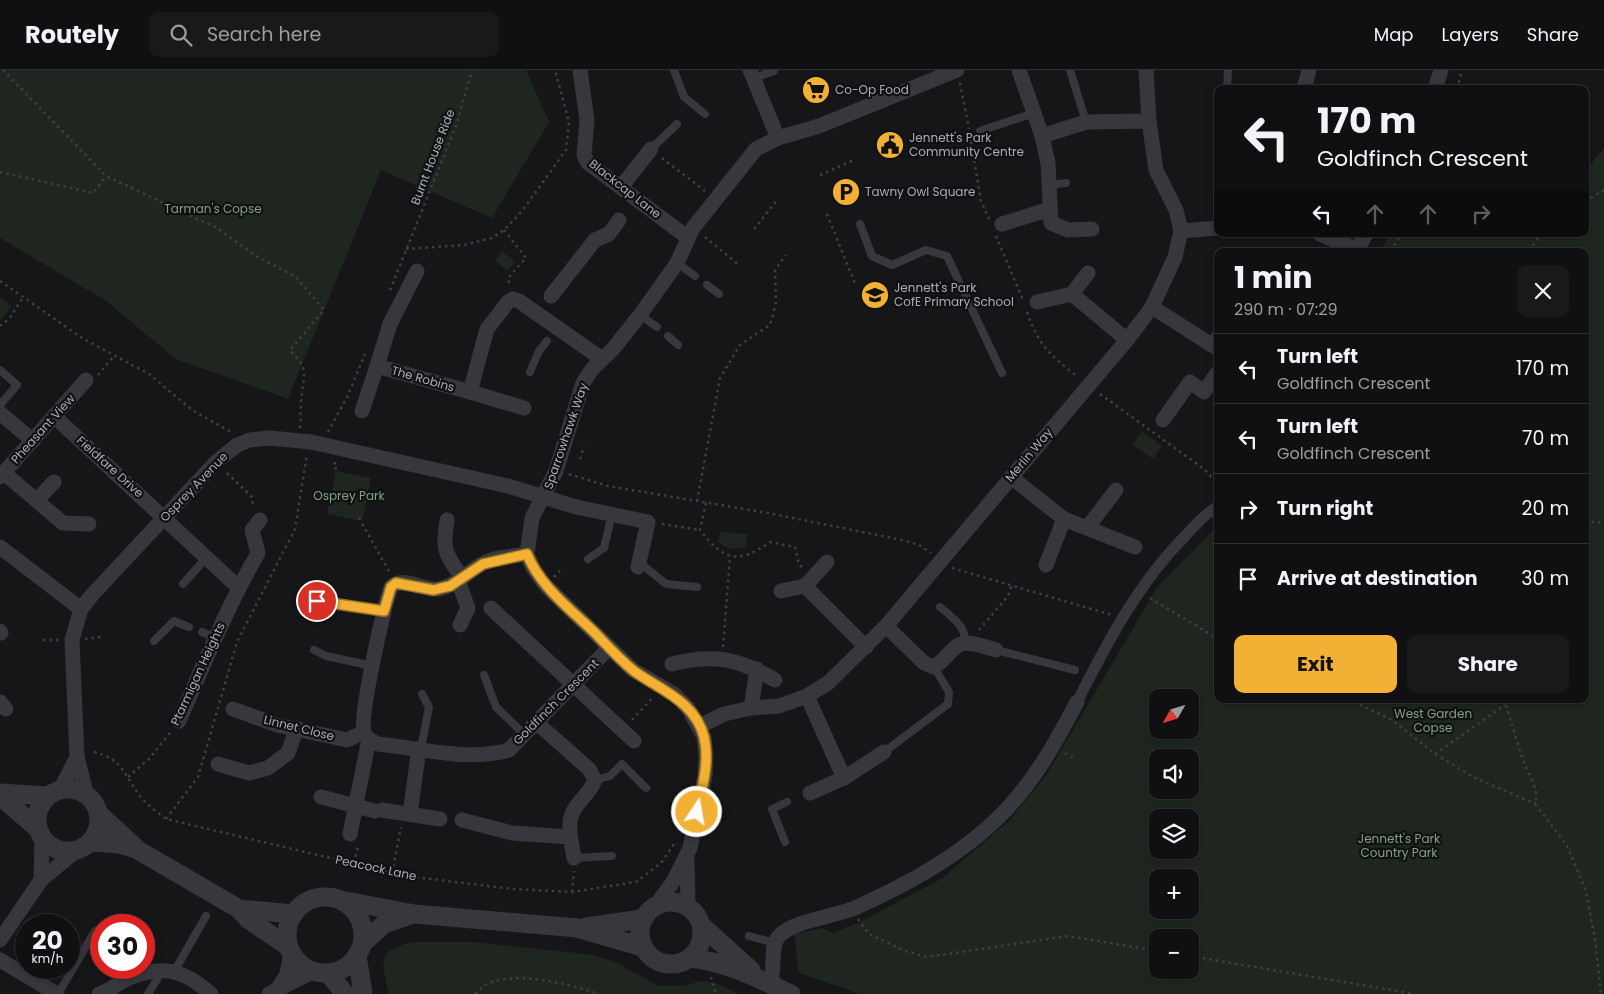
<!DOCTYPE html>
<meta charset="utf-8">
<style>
:root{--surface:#101012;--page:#19191b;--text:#f1f3f6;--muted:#9c9d9f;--line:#303032;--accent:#f2b134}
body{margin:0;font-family:Poppins,sans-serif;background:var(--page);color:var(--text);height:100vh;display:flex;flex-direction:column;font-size:19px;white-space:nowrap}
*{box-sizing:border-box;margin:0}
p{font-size:16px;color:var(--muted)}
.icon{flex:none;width:28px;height:28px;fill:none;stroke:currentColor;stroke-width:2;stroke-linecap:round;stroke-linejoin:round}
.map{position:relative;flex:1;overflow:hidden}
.drawer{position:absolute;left:1214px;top:178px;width:375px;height:455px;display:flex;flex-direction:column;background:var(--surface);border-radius:10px;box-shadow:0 2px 8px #0003,0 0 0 1px var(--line)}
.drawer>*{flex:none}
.hud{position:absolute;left:1214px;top:15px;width:375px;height:152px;border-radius:10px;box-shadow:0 2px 8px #0003,0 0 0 1px var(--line);background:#101012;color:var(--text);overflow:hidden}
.needle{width:32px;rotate:231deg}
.controls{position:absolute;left:1149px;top:619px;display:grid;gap:10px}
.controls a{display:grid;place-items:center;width:50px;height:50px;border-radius:10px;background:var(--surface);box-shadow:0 2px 8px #0003,0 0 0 1px var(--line);font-size:25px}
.speed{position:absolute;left:15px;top:844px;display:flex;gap:10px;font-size:25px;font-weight:700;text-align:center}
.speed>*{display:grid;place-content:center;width:65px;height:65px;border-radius:50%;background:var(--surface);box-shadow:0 2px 8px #0003,0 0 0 1px var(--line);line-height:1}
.speed small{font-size:12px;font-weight:400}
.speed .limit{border:8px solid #d22;background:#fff;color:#111}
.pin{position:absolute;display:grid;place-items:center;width:42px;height:42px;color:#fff;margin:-21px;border:2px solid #fff;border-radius:50%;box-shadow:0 1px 5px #0007}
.me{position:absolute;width:55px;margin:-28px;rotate:12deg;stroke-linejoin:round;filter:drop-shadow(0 0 4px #0008)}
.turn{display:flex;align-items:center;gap:18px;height:105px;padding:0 20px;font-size:22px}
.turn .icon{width:65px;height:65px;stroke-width:2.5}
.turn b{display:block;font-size:35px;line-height:42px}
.lanes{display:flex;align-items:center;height:48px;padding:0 20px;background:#0003;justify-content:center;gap:25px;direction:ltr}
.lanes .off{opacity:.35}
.round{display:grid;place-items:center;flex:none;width:52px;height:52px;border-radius:10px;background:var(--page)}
.summary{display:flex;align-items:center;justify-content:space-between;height:85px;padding:0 20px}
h1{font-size:30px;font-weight:700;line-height:38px}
.button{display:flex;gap:10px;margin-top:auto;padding:10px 20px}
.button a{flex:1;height:58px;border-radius:10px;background:var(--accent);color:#111;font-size:20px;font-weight:700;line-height:58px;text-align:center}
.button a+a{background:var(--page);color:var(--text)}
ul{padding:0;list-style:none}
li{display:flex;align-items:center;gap:15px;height:70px;padding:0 20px;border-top:1px solid var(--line)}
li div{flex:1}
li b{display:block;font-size:19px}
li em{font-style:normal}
header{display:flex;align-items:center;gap:30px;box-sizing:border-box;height:70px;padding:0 25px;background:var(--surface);border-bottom:1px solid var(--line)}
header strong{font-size:24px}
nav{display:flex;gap:28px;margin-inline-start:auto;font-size:18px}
.search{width:350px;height:45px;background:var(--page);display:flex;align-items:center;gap:12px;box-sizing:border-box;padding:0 18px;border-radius:10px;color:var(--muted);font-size:19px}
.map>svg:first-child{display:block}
</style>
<header>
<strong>Routely</strong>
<div class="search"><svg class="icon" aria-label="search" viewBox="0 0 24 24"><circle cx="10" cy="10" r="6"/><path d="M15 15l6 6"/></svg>Search here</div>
<nav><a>Map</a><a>Layers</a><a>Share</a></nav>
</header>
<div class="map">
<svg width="1604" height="924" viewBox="0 0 1604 924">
<rect width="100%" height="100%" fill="#161618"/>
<g fill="#1e261f" fill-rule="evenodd">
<path d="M0,0H526L549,52L492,148L381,100L288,329L176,289L106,231L0,168Z"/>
<path d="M1604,78V924H860L799,903L794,864L823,858L832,863L860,852L941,809L1009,751L1045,707L1158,516L1217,456L1218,629H1585V181H1380L1390,164H1585V101ZM1158,628H1190V660H1158ZM1158,688H1190V720H1158ZM1158,748H1190V780H1158ZM1158,808H1190V840H1158ZM1158,868H1190V900H1158Z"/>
<path d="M502,181L515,192L508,201L495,191Z"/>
<path d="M0,227L11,236L0,251Z"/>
<path d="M1142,361L1162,376L1153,389L1133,374Z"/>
<path d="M336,401L371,408L363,448L356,450L327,444Z"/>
<path d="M720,461L748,465L745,478L730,479L718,472Z"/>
<path d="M416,872H473L587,884L615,892L659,916L685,915L704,911L716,913L738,924H389C381,891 377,878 416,872Z"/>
</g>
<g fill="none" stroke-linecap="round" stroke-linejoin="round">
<g stroke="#3d3f44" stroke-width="2.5" stroke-dasharray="2.5 4" stroke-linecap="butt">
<path d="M3,0L106,106L217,158L256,186L296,207L324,240L290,280C307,299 305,299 302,323C300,334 301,347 300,359"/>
<path d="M960,13L969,59"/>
<path d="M1457,19L1462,0"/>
<path d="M970,65L981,131L989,149"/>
<path d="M662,88L705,121"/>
<path d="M0,102L93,123L106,106"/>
<path d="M820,105L854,90"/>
<path d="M1585,131L1604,120"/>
<path d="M827,144L856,216"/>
<path d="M754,159L778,129"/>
<path d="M504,160L526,188L508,208L510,216"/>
<path d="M996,166L1023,230"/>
<path d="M705,167L740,196"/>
<path d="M406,179L464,175L492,168L504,160L522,141L566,80L569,52L555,0"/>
<path d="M1391,181L1401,164"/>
<path d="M1529,181L1541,164"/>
<path d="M0,211L82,268L149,304L192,340L231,362"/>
<path d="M390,220L456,56L472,0"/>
<path d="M1027,242C1038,275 1051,286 1078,307"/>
<path d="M0,256L10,248L23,227"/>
<path d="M98,305L114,286"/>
<path d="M1100,324L1204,399L1218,414"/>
<path d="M328,362L347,327L365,284"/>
<path d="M580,389L584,376"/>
<path d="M335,392L334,398L339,399"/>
<path d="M227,403L252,427L253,438"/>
<path d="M569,404L608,416L768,443L902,470L919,475L931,483"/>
<path d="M697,431L720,308L740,275L770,255L776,233L775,200L786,185"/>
<path d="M706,433L700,460C723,490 738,495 770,472L795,477L799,494L803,498"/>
<path d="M359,448L390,503"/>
<path d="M1585,451L1604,453"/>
<path d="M662,454L700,460"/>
<path d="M952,498L1112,545"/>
<path d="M554,507L560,501"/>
<path d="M1150,528L1218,569"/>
<path d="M979,560L1008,526L1012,515"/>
<path d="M85,569L101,567"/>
<path d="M43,570H60"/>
<path d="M723,577L730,487"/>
<path d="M1348,629L1392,650L1435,684L1475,708L1536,734"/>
<path d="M1504,629L1523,690L1536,720V735L1567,776L1585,818L1595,869L1601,924"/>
<path d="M632,650L654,626"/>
<path d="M94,682C123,689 124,705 140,726C147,735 157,742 166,749L406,806L513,819L572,822L636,812L661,793L674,774L678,775"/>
<path d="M1065,683L1075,689"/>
<path d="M1435,684L1505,635"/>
<path d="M128,707L149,689L172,660"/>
<path d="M166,749L198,707L237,572L295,459L307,384"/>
<path d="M354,793L358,776"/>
<path d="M392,803L401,757"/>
<path d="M572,822L574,801"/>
<path d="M858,849L869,864L903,880L926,887L1068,866L1158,881"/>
<path d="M1190,886L1415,924"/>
<path d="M711,907L716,924"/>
<path d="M475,924C480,920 485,914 491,912C525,902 567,914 599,924"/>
</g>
<g stroke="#37383d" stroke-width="8">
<path d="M674,0L684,27L705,44"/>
<path d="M1070,0L1086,52"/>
<path d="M754,8L774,1"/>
<path d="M1227,19L1228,0"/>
<path d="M980,61L1034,43"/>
<path d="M651,79L677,54"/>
<path d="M1049,115L1066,113"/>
<path d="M860,154L872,186L892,195L926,180L947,186L1002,303"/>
<path d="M677,193L695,206"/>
<path d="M707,215L719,224"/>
<path d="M640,245L657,257"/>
<path d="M668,266L678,275"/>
<path d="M1210,273L1218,261"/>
<path d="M0,300L17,315L0,335"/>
<path d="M530,302L539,281L547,271"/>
<path d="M588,489L604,478L612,444"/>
<path d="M639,492L666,514L697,517"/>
<path d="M183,514L207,487"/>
<path d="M317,531L384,541"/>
<path d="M940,537C951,547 968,557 964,573"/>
<path d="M202,562L214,567"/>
<path d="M154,571L174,551L189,557"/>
<path d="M314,580L326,586L373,596"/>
<path d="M996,580L1075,600"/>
<path d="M484,605L496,637L525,665"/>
<path d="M421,679L429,637L422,624"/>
<path d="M884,682L948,634L949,622L934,597"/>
<path d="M595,710L610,706L622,694L646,718"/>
<path d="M785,772L772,739L787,732"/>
<path d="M574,788L612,786"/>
<path d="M749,866L775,873"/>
<path d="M175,900L206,846"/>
<path d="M58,924L95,861L101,859"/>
<path d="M148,924L162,901"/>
</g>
<path stroke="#37383d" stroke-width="11" d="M1077,632C1108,571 1138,513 1187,464C1196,454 1206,443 1218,436"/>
<g stroke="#37383d" stroke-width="15">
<path d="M580,0L587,50L584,85L588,93L687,167"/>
<path d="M750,0L778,68"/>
<path d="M1019,0L1042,66L1048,93L1051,153L1068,160L1092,159"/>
<path d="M1304,19L1309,0"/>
<path d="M1435,19L1441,0"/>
<path d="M1042,66L1086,52L1149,51"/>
<path d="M621,117L651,79"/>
<path d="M1002,154L1050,139"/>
<path d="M1181,161L1218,158"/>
<path d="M1320,164L1360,181"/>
<path d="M1357,180L1366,164"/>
<path d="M417,201L390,254L377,296L470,322L487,259L508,232L513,229L519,231L602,289"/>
<path d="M1072,224L1127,270"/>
<path d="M551,226L595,170L609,164L619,150"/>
<path d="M1037,232L1072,224L1088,203"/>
<path d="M1152,237L1218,279"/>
<path d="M470,322L524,338"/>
<path d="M362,341L377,296"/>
<path d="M0,343L33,371"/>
<path d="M55,347L238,517"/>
<path d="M1163,350L1190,312L1204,322L1218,302"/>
<path d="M4,403L63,453L89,454"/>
<path d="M0,407L86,310"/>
<path d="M1011,407L1064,449L1135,477"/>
<path d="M37,430L54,412"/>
<path d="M447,450C442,482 445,482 462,508"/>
<path d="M1087,458L1116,420"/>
<path d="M0,477L81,539"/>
<path d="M527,484C513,486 495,487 482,494C467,502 456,516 438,519C422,521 404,505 391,517C384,537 359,646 364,662C366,669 372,671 378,674C420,678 468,692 509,680L609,578"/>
<path d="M1046,495L1064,449"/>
<path d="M458,511L468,538L460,555"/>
<path d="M805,516L827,492"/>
<path d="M781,521L805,516L866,577"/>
<path d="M491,538L634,671"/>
<path d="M886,556L924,593L934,597C944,591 949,582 957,576C967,569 985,577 996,580"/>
<path d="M0,561L1,563"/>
<path d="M672,594C712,583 740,589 775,610"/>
<path d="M807,626L844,708"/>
<path d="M0,632L6,639"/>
<path d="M751,638L757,599"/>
<path d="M233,639L277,655L347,670L364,662"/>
<path d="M179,651C204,594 227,537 258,483L252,460L260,450"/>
<path d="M537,653L589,699L595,710C590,724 577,731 572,744C567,757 572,774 574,788"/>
<path d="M700,656L724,644L751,638L779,636L807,626L828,613L886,556L1127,270L1152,237L1175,187L1181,161L1176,140L1156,100L1149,51L1146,0"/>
<path d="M218,694L249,703L268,698L288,683L297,658"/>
<path d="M60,720L77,687"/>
<path d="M810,723L844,708L884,682"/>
<path d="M87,726L77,687L72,570L81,539L92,525L216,392L237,375L250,370L270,368L311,372L508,416L576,437L648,452L638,497"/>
<path d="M321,727L375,741"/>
<path d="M382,740L440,749"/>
<path d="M410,744L419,678"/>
<path d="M462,750L512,763L570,767"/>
<path d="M350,764L369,669"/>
<path d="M687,788L688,836"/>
<path d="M41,810L42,769"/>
<path d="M656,835L673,812L690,778L705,706L706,686L704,667L688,638L674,624L633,600L545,515L533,498L527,484L532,448L556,401L583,313L592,299L613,279L640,245L677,193L693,158L756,79L778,68L819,56L957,0"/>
<path d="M0,870L41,810L77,780"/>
<path d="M0,890L57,924"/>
<path d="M770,914C776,900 769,877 779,866C796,849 836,847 857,837C910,813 963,784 1003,743C1035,710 1056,672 1077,632"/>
<path d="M279,917L287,904L291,883"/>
<path d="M99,924C109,922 117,913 127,909C162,894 183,899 211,924"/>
<path d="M269,924L312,902"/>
</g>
<g stroke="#37383d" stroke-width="19">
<circle cx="68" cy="750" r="31"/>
<path d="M0,723L47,726"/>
<path d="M0,726L37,758"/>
<path d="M98,743L136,778"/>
<path d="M91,772L119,774L136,779L239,839L249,850L289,877"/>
<circle cx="325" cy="865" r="38"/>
<path d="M341,830L414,844L577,858L643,877"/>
<circle cx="671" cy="863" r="31"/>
<path d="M239,839L294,844"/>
<path d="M702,856L751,900"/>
<path d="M586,857L642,849"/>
<path d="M363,873L384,854L410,845"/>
<path d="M357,885L363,924"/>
<path d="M690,888C727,892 757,908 791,924"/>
<path d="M328,903L345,924"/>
</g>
</g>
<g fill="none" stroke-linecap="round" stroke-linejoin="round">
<defs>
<path id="route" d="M317,531L384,541L391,517L396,513L434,520L441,518L450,516L483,494L527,484C540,516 568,537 593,561C606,574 619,589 634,601C660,620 695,631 704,667C710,692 702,718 697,742"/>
</defs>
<use href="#route" stroke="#9d7322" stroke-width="12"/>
<use href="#route" stroke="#f2b134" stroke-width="9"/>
</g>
<defs>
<symbol id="supermarket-disc" viewBox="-11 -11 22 22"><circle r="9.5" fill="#f2b134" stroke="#111113"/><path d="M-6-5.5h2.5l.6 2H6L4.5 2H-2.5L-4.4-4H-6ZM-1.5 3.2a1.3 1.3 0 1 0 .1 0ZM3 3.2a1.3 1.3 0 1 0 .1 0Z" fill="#111"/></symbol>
<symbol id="civic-disc" viewBox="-11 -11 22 22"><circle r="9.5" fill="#f2b134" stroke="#111113"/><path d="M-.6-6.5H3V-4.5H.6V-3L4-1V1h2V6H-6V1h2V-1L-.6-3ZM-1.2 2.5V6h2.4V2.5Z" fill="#111"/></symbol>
<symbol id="parking-disc" viewBox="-11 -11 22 22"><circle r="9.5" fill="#f2b134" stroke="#111113"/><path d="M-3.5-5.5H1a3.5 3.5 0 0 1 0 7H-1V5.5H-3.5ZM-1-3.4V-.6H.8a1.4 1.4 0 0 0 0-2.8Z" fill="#111"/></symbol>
<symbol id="school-disc" viewBox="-11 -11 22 22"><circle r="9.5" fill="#f2b134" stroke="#111113"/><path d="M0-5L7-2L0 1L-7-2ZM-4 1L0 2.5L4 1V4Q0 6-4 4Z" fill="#111"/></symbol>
</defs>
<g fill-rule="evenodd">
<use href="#supermarket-disc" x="800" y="4" width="32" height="32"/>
<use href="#civic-disc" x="874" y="59" width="32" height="32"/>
<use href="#parking-disc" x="830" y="106" width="32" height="32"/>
<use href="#school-disc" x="859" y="209" width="32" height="32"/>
</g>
<g text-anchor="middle" stroke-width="4.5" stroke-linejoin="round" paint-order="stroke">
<g font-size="12" fill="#a8adb8" stroke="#111113" text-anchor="start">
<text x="835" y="24">Co-Op Food</text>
<text x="909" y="72">Jennett's Park<tspan x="909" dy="14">Community Centre</tspan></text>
<text x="865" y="126">Tawny Owl Square</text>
<text x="894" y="222">Jennett's Park<tspan x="894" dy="14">CofE Primary School</tspan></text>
</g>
<g font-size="12" fill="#a8adb8" stroke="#111113">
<text transform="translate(433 87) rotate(-69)" y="4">Burnt House Ride</text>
<text transform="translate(625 119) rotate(38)" y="4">Blackcap Lane</text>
<text transform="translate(423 309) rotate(16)" y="4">The Robins</text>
<text transform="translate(43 359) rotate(-48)" y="4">Pheasant View</text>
<text transform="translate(566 366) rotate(-71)" y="4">Sparrowhawk Way</text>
<text transform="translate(1029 385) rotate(-50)" y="4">Merlin Way</text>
<text transform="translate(110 397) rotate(42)" y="4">Fieldfare Drive</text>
<text transform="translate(194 417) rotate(-46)" y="4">Osprey Avenue</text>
<text transform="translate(198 604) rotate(-65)" y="4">Ptarmigan Heights</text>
<text transform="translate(556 632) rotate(-45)" y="4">Goldfinch Crescent</text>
<text transform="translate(299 658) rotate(14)" y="4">Linnet Close</text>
<text transform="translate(376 798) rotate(12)" y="4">Peacock Lane</text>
</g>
<g font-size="12" fill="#7fa381" stroke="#111113">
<text x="213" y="143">Tarman's Copse</text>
<text x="349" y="430">Osprey Park</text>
<text x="1433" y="648">West Garden<tspan x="1433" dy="14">Copse</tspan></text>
<text x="1399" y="773">Jennett's Park<tspan x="1399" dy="14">Country Park</tspan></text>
</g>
</g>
</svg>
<div class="controls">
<a><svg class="needle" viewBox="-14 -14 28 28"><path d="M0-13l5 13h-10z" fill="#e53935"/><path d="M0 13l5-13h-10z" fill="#9c9d9f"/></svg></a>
<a><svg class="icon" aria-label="sound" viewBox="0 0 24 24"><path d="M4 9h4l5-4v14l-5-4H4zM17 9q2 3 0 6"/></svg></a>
<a><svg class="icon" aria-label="layers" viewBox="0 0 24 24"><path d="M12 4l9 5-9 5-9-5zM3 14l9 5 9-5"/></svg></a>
<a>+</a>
<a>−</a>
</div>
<div class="speed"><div>20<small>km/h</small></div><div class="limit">30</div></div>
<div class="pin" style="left:317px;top:531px;background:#d93025"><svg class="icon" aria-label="arrive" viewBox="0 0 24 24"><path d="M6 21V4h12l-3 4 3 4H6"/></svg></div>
<svg class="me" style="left:697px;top:742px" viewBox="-20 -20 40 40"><circle r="17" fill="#f2b134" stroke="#fff" stroke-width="3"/><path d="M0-11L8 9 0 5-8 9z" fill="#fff"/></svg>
<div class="hud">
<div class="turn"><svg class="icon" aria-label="left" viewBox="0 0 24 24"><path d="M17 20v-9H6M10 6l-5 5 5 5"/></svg><div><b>170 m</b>Goldfinch Crescent</div></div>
<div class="lanes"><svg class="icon" aria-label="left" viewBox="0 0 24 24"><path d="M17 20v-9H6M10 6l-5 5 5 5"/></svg><svg class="icon off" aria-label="ahead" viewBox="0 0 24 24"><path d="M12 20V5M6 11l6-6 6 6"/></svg><svg class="icon off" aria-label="ahead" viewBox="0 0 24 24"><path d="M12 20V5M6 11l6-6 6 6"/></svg><svg class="icon off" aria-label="right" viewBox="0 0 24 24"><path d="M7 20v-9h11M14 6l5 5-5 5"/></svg></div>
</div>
<section class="drawer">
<div class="summary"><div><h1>1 min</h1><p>290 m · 07:29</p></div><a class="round"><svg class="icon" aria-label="close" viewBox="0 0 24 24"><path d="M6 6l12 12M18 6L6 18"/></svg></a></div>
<ul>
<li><svg class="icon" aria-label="left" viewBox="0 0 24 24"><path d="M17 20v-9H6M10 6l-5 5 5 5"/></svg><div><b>Turn left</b><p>Goldfinch Crescent</p></div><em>170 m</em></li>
<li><svg class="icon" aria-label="left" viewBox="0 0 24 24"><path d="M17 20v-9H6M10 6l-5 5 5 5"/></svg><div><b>Turn left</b><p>Goldfinch Crescent</p></div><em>70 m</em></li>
<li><svg class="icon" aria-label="right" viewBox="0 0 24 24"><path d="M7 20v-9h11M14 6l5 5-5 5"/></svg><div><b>Turn right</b></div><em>20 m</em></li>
<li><svg class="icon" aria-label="arrive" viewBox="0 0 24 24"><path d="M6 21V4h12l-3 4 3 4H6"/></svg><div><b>Arrive at destination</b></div><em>30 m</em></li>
</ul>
<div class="button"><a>Exit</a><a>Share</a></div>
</section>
</div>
